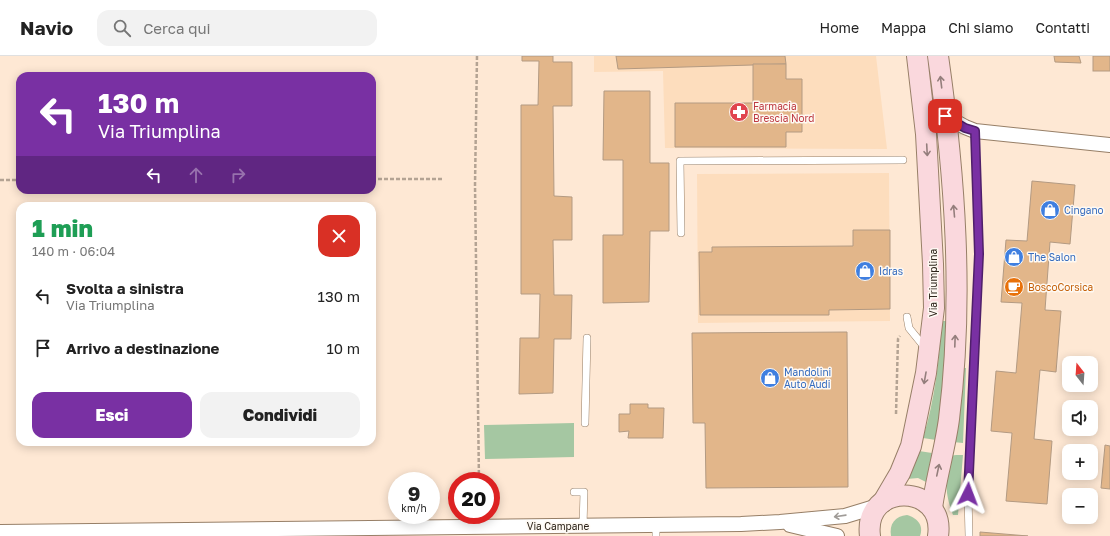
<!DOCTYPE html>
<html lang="it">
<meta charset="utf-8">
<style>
:root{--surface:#fff;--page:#f2f2f2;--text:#222;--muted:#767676;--line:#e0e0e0;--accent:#7930a3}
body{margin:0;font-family:"Golos Text",sans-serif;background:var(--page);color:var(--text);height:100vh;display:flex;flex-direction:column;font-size:15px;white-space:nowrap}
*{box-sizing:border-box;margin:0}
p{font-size:13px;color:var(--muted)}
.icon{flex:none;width:22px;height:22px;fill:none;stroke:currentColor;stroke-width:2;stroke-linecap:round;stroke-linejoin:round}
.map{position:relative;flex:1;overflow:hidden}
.side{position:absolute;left:16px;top:146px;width:360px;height:244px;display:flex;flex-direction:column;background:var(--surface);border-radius:12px;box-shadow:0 2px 10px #0003}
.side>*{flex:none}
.banner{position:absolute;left:16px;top:16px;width:360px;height:122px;border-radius:12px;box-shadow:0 2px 10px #0003;background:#7930a3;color:#fff;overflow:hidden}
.needle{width:26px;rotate:343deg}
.buttons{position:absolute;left:1062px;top:300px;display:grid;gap:8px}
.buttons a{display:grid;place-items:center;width:36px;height:36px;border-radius:8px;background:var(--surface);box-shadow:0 2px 10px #0003;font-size:20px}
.speed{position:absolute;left:388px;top:416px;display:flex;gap:8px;font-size:20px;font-weight:700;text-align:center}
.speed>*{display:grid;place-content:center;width:52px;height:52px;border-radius:50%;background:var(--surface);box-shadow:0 2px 10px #0003;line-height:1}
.speed small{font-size:10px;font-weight:400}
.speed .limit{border:6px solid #d22;background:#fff;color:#111}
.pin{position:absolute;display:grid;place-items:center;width:34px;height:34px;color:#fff;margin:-17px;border-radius:8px;box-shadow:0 2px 6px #0006}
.me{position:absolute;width:44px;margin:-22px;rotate:3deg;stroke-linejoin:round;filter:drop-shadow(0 0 3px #0008)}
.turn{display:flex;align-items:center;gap:14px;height:84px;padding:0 16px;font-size:18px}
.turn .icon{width:52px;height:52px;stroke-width:2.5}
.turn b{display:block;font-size:28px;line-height:34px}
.lanes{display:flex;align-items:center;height:38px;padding:0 16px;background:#0003;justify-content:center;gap:20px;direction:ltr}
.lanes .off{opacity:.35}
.round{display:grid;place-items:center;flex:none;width:42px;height:42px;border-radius:12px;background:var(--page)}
.head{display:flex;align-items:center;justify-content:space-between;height:68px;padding:0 16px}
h1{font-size:24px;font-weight:800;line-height:30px;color:#1e9e55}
.primary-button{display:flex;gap:8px;margin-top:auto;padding:8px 16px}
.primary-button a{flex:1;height:46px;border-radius:12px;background:var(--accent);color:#fff;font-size:16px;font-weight:800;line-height:46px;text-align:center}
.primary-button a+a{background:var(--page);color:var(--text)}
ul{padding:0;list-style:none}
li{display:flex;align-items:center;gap:12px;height:52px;padding:0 16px}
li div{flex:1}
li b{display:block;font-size:15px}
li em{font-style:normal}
header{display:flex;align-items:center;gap:24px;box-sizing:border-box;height:56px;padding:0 20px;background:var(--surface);border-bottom:1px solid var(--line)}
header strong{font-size:19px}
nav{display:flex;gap:22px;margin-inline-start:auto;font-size:14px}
.search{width:280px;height:36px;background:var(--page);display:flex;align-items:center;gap:10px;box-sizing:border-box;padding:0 14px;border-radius:12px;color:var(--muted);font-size:15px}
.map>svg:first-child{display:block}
</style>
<header>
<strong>Navio</strong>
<div class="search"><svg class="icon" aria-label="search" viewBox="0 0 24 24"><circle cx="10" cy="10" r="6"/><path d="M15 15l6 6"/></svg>Cerca qui</div>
<nav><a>Home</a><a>Mappa</a><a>Chi siamo</a><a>Contatti</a></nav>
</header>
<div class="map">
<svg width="1110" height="480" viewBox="0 0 1110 480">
<rect width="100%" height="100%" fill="#fee8d4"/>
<g fill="#fdddbd">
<path d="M594,0H876L887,93L665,92L663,15L594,16Z"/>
<path d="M889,117L890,265L698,267L697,118Z"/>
</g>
<g fill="#a5c7a2">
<path d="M942,265H946L943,343L936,384L923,382C935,343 939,305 942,265Z"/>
<path d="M962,312H966L963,387L953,386L960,359Z"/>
<path d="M574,367V401L485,403L484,369Z"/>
<path d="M919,395L932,397L926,426L918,422L907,423L915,407Z"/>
<path d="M956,399H963L958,459H953C944,435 946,425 949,400Z"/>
<path d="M907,459C917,462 924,469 920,480H891C889,468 895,460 907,459Z"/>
</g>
<g fill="#e2b68a" stroke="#b39a82">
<path d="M522,0H553V6H572V50H553L554,140L572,141V184H553L554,239H572L571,283H554L553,337L519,338L520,282H539L540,238H521V49H538L539,5H522Z"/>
<path d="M616,0H785L786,8L618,13Z"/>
<path d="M1054,0H1079L1081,7L1055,6Z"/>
<rect x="1093" y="0" width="17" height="15"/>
<path d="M753,8H786V23H802V76H786V91H675V47H753Z"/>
<path d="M604,35H650V107H669V175H650L649,246L603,247V179H623V104H603Z"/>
<path d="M1032,125L1075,129L1070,188L1050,186L1045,254L1061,255L1056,316L1040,314L1034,383L1052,385L1047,448L1006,445L1012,377L991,375L996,315L1016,317L1022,247L1001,246L1006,184L1027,185Z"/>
<path d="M853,174H890V253L829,254V259H700L699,196H712V191L853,190Z"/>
<path d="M847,276L848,431L706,432L705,367H693L692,277Z"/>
<path d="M630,348H648V352H664L663,382H628L629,375L619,376V358H630Z"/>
<path d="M1105,389L1110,390V433L1101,432Z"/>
<path d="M980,476L1028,480H980Z"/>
</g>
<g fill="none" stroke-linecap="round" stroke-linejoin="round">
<defs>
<g id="service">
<path d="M681,177L680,105L903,104"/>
<path d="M907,261L909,272L926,293"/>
<path d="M585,367L587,282"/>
<path d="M574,436H584L583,470"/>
<path d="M656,480V470"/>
<path d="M969,480L968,439L979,198L975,75"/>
</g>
<g id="minor">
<path d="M945,60L965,71L975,75L1110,89"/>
<path d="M790,469L837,480"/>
<path d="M0,476L741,468L780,466L845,460L878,450"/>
</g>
<g id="secondary">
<path d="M883,446L900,417L911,390L926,317L934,252L933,208L926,78L917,0"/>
<path d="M932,452C936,422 945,393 949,363C964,243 955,119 938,0"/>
<path d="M870,480C863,425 946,427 938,480"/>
</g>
</defs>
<use href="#service" stroke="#977f67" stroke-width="8"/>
<use href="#minor" stroke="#977f67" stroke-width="16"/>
<use href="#secondary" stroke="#977f67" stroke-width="22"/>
<g stroke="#b4a393" stroke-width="2.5" stroke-dasharray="4 2" stroke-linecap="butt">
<path d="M477,0L475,129L479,425"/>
<path d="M372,123H442"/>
<path d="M0,124H20"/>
<path d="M896,358L898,283L900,280"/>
</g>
<use href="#service" stroke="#fff" stroke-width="7"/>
<use href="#minor" stroke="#fff" stroke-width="14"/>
<use href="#secondary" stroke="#fad8dd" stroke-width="20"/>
</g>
<defs><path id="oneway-shaft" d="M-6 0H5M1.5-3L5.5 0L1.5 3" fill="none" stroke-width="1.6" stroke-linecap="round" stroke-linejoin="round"/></defs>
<g stroke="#947e7c">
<use href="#oneway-shaft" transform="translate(941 26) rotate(-97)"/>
<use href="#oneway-shaft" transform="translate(927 94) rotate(87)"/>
<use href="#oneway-shaft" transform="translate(954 155) rotate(-95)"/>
<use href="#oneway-shaft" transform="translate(955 285) rotate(-88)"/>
<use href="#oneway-shaft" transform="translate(925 322) rotate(100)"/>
<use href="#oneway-shaft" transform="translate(938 414) rotate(-78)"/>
</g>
<use stroke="#a09c98" href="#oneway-shaft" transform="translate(840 460) rotate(172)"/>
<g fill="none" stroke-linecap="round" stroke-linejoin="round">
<defs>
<path id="route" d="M945,60L965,72L975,75L979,198L968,438"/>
</defs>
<use href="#route" stroke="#4f1f6a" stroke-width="10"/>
<use href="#route" stroke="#7930a3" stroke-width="7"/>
</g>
<defs>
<symbol id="pharmacy-disc" viewBox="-11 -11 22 22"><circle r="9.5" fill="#e0444e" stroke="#fef9f3"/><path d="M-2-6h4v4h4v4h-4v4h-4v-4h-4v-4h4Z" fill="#fff"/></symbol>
<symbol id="shop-disc" viewBox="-11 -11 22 22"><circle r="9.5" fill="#3f7fe0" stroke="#fef9f3"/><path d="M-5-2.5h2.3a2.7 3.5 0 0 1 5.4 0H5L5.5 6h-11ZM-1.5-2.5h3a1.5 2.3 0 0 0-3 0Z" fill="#fff"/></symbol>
<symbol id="cafe-disc" viewBox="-11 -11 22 22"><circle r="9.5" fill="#e8710a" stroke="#fef9f3"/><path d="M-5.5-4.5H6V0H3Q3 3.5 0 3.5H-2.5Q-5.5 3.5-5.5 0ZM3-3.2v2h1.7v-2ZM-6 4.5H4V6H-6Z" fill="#fff"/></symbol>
</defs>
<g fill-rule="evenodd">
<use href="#pharmacy-disc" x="728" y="45" width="22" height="22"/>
<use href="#shop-disc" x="1039" y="143" width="22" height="22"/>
<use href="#shop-disc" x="1003" y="190" width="22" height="22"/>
<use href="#shop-disc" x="854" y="204" width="22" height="22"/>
<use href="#cafe-disc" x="1003" y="220" width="22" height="22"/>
<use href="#shop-disc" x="759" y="311" width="22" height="22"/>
</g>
<g text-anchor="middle" stroke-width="3" stroke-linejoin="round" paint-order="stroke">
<g font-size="10" fill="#be3a42" stroke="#fef9f3" text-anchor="start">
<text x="753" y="54">Farmacia<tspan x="753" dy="12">Brescia Nord</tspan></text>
</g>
<g font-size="10" fill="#366cbe" stroke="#fef9f3" text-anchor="start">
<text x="1064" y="158">Cingano</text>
<text x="1028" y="205">The Salon</text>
<text x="879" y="219">Idras</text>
<text x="784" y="320">Mandolini<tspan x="784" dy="12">Auto Audi</tspan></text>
</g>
<g font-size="10" fill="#2d241a" stroke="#fef9f3">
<text transform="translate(933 227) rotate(-90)" y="4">Via Triumplina</text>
<text x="558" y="474">Via Campane</text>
</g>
<g font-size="10" fill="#c56008" stroke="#fef9f3" text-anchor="start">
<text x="1028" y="235">BoscoCorsica</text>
</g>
</g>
</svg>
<div class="buttons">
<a><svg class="needle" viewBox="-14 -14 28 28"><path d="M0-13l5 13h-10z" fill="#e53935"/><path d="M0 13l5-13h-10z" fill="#767676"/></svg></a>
<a><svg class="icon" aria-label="sound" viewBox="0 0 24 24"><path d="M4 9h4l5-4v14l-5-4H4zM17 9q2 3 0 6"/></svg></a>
<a>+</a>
<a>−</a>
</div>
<div class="speed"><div>9<small>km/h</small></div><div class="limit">20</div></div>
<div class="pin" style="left:945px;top:60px;background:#d93025"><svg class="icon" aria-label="arrive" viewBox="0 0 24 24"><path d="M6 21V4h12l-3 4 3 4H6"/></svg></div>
<svg class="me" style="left:968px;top:438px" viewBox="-20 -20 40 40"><path d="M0-17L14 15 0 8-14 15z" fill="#7930a3" stroke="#fff" stroke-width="4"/></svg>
<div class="banner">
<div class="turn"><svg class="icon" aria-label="left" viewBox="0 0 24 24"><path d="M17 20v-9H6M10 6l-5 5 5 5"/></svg><div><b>130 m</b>Via Triumplina</div></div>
<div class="lanes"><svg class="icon" aria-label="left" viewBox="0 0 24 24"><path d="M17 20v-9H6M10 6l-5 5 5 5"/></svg><svg class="icon off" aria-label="ahead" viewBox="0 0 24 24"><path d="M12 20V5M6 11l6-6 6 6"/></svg><svg class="icon off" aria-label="right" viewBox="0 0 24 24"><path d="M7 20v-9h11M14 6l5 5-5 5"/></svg></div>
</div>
<section class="side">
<div class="head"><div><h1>1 min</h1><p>140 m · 06:04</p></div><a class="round" style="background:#d93025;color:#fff"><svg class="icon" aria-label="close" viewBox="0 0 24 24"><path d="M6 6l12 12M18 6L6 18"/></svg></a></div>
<ul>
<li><svg class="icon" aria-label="left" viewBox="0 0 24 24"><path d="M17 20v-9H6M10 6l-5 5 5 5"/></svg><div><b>Svolta a sinistra</b><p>Via Triumplina</p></div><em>130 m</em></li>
<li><svg class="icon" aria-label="arrive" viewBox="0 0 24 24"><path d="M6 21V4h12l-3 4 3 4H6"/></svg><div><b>Arrivo a destinazione</b></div><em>10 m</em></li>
</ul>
<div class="primary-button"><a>Esci</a><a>Condividi</a></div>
</section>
</div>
